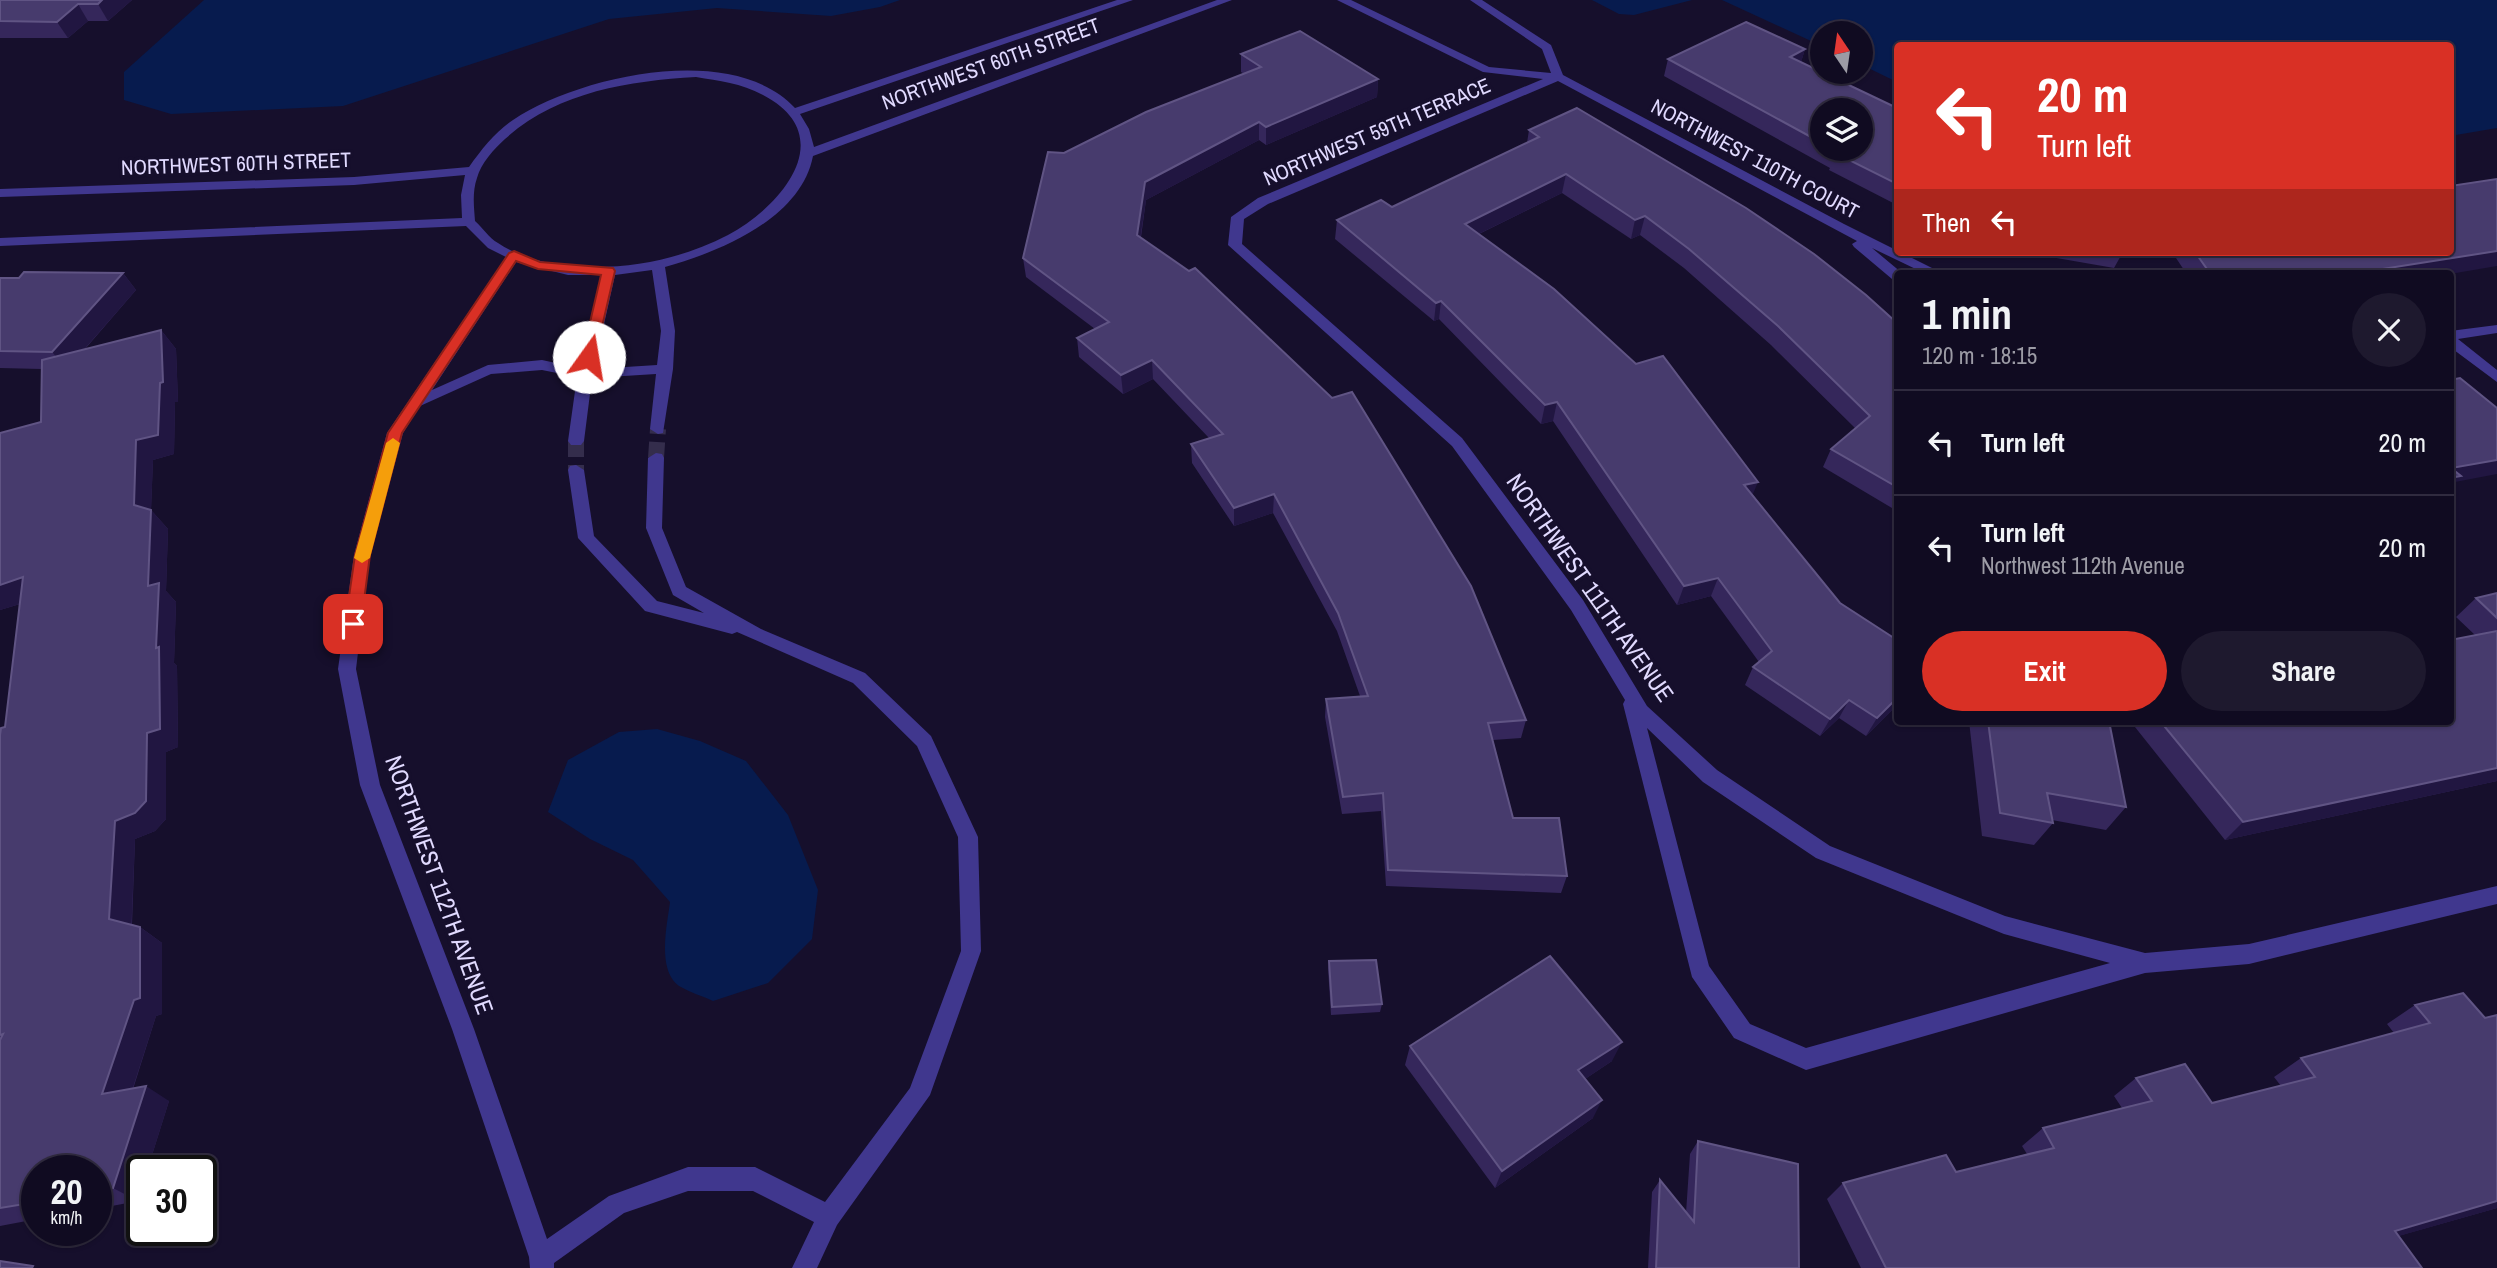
<!DOCTYPE html>
<meta charset="utf-8">
<style>
:root{--surface:#100b21;--page:#1e192e;--text:#f1f3f6;--muted:#9c9ba5;--line:#302b3f;--accent:#d93025}
body{margin:0;font-family:"Archivo Narrow",sans-serif;background:var(--page);color:var(--text);height:100vh;display:flex;flex-direction:column;font-size:26px;white-space:nowrap}
*{box-sizing:border-box;margin:0}
p{font-size:23px;color:var(--muted)}
.icon{flex:none;width:38px;height:38px;fill:none;stroke:currentColor;stroke-width:2;stroke-linecap:round;stroke-linejoin:round}
.map{position:relative;flex:1;overflow:hidden}
.drawer{position:absolute;left:1894px;top:270px;width:560px;height:455px;display:flex;flex-direction:column;background:var(--surface);border-radius:7px;box-shadow:0 2px 5px #0004,0 0 0 2px var(--line)}
.drawer>*{flex:none}
.guide{position:absolute;left:1894px;top:42px;width:560px;height:214px;border-radius:7px;box-shadow:0 2px 5px #0004,0 0 0 2px var(--line);background:#d93025;color:#fff;overflow:hidden}
.needle{width:46px;rotate:347deg}
.fabs{position:absolute;left:1810px;top:21px;display:grid;gap:14px}
.fabs a{display:grid;place-items:center;width:63px;height:63px;border-radius:50%;background:var(--surface);box-shadow:0 2px 5px #0004,0 0 0 2px var(--line);font-size:35px}
.speed{position:absolute;left:21px;top:1155px;display:flex;gap:14px;font-size:35px;font-weight:700;text-align:center}
.speed>*{display:grid;place-content:center;width:91px;height:91px;border-radius:50%;background:var(--surface);box-shadow:0 2px 5px #0004,0 0 0 2px var(--line);line-height:1}
.speed small{font-size:18px;font-weight:400}
.speed .limit{border:4px solid #111;border-radius:10px;background:#fff;color:#111}
.pin{position:absolute;display:grid;place-items:center;width:60px;height:60px;color:#fff;margin:-30px;border-radius:14px;box-shadow:0 4px 10px #0006}
.me{position:absolute;width:77px;margin:-38px;rotate:13deg;stroke-linejoin:round;filter:drop-shadow(0 0 5px #0008)}
.turn{display:flex;align-items:center;gap:24px;height:147px;padding:0 28px;font-size:32px}
.turn .icon{width:91px;height:91px;stroke-width:2.5}
.turn b{display:block;font-size:49px;line-height:60px}
.then{display:flex;align-items:center;height:66px;padding:0 28px;background:#0003;gap:14px;font-size:26px}
.round{display:grid;place-items:center;flex:none;width:74px;height:74px;border-radius:37px;background:var(--page)}
.overview{display:flex;align-items:center;justify-content:space-between;height:119px;padding:0 28px}
h1{font-size:42px;font-weight:700;line-height:52px}
.primary-button{display:flex;gap:14px;margin-top:auto;padding:14px 28px}
.primary-button a{flex:1;height:80px;border-radius:42px;background:var(--accent);color:#fff;font-size:28px;font-weight:700;line-height:80px;text-align:center}
.primary-button a+a{background:var(--page);color:var(--text)}
ul{padding:0;list-style:none}
li{display:flex;align-items:center;gap:21px;height:105px;padding:0 28px;border-top:2px solid var(--line)}
li div{flex:1}
li b{display:block;font-size:26px}
li em{font-style:normal}
.map>svg:first-child{display:block}
</style>
<div class="map">
<svg width="2497" height="1268" viewBox="0 0 2497 1268">
<rect width="100%" height="100%" fill="#160f2c"/>
<g fill="#071b4e">
<path d="M204,0H900L880,7L831,16L717,8L609,19L343,106L171,114L124,100V72Z"/>
<path d="M1592,0H1692L1634,15L1619,14Z"/>
<path d="M1722,0H2497V128L2450,136V46H1897V82L1860,64V33H1822V46Z"/>
<path d="M657,729L700,741L746,761L788,815L818,890L812,939L768,983L713,1001C703,996 691,993 681,987C656,972 667,926 670,902L633,860L590,839L548,812L568,760L619,732Z"/>
</g>
<g fill="none" stroke-linecap="round" stroke-linejoin="round">
<g stroke="#342d4c" stroke-width="16" stroke-dasharray="16 8" stroke-linecap="butt">
<path d="M576,441V470"/>
<path d="M656,458L658,429"/>
</g>
<g fill="#40378e" fill-rule="evenodd">
<path d="M1117,0H1133L800,114L809,129L814,147L1217,0H1232L813,156C801,219 719,252 665,267L675,331L673,369L663,433L658,434L650,429L656,374L592,378L584,441L581,445H571L568,441L577,377L542,370L491,374L420,406L403,433L370,555L356,669L380,785L474,1029L547,1239L609,1196L688,1167H755L825,1202L910,1088L961,951L958,837L917,746L853,683L737,632L732,634L645,611L578,538L568,470L570,466L576,465L584,470L594,536L657,601L704,613L673,595L646,528L648,458L656,453L662,454L664,458L662,528L686,587L761,629L865,673L931,736L978,837L981,951L930,1095L837,1225L817,1268H792L814,1222L753,1191H688L624,1213L554,1263V1268H530L529,1257L452,1029L360,785L338,669L354,555L387,433L506,257L488,248L466,226L0,246V238L462,218L461,195L465,175L354,185L0,197V189L354,177L469,167C482,149 495,132 513,120C579,76 733,41 795,108ZM696,77C719,81 741,83 763,95C841,136 782,206 728,235C686,257 637,268 590,267C559,266 524,261 498,243C489,238 483,228 475,221C474,207 472,192 477,178C481,163 494,149 505,139C557,92 628,81 696,77ZM516,262L568,275H601L579,368L542,360L488,365L432,390ZM652,270L661,331L657,365L594,369L615,275Z"/>
<path d="M1337,0H1351L1489,67L1551,73L1542,49L1470,0H1482L1551,45L1563,75L1844,224L1942,273H1924L1872,248L1902,273H1897V280L1892,279L1854,247L1852,244L1857,241L1558,81L1268,204L1244,219L1242,244L1462,438L1583,600L1647,706L1717,770L1830,846L2005,916L2145,953L2249,944L2497,886V904L2249,964L2145,973L1806,1070L1734,1038L1692,977L1623,704L1625,700L1571,610L1452,446L1228,245L1231,217L1258,198L1543,79L1483,72ZM1647,728L1703,782L1816,858L2004,934L2110,963L1806,1048L1750,1024L1709,966Z"/>
<path d="M2497,325V333L2458,339L2497,370V382L2450,347V331Z"/>
</g>
</g>
<g fill="#35275b" fill-rule="evenodd">
<path d="M0,0H132L108,21H88L68,38H0Z"/>
<path d="M1805,49L1801,62L1897,108V205L1829,170L1830,168L1664,76L1668,59ZM1822,110L1860,149H1822Z"/>
<path d="M1241,54L1378,79L1377,97L1266,145L1259,140L1146,200L1141,237L1526,720L1521,738L1493,740L1513,818L1567,876L1561,893L1386,886L1381,811L1342,814L1325,717L1326,699L1360,696L1337,631L1273,513L1234,526L1192,463L1191,444L1209,438L1153,379L1123,394L1079,357L1077,338L1095,329L1026,277L1023,258L1064,153L1244,74L1241,72Z"/>
<path d="M1529,130L1897,323V511L1823,467L1831,449L1855,428L1771,345L1684,268L1640,235L1631,239L1562,193L1479,234L1753,495L1840,603L1897,640V705L1866,736L1839,718L1820,736L1745,685L1753,667L1759,662L1711,596L1677,605L1553,421L1541,424L1439,319L1434,321L1335,239L1337,220L1392,207L1527,143Z"/>
<path d="M2045,252H2123L2114,268L2045,256Z"/>
<path d="M2172,252H2450V273H2186Z"/>
<path d="M123,273L136,290L85,349L161,330L176,349L178,402H175L174,454L153,460L151,510L168,529L166,591L176,602L174,663L177,666L178,747L166,752V819L155,831L135,839L132,924L140,927L162,943V1014L156,1016L133,1089L169,1101L147,1171H142V1189L138,1201L96,1209V1171H37V1219L0,1226V735L5,727L20,604L0,610V433L41,422V369L0,368V278H19Z"/>
<path d="M2497,593V781L2225,840L2131,722L2132,721H2450L2475,635L2456,617L2476,598Z"/>
<path d="M1969,721H2109L2126,807L2106,830L2052,820L2053,823L2034,845L1982,836Z"/>
<path d="M1329,961L1382,1004L1380,1012L1331,1015L1328,968Z"/>
<path d="M2415,1005L2485,1018L2497,1015V1208L2398,1236L2422,1268H1861L1827,1199L1843,1183L1956,1172L2027,1154L2022,1146L2043,1128L2122,1108L2114,1096L2136,1078L2212,1103L2281,1086L2274,1077L2301,1058L2394,1033L2387,1024Z"/>
<path d="M1410,1046L1612,1061L1585,1079L1593,1118L1495,1188L1405,1065Z"/>
<path d="M1698,1141L1799,1268H1648L1652,1192L1660,1180L1686,1213L1690,1154Z"/>
</g>
<g fill="#211641">
<path d="M102,0H132L108,21L98,4Z"/>
<path d="M78,4L88,21L68,38L57,22Z"/>
<path d="M1805,49L1800,66L1790,57Z"/>
<path d="M1378,79L1377,97L1266,145V127Z"/>
<path d="M1259,122V140L1146,200L1138,253L1137,235L1145,182Z"/>
<path d="M1566,174L1562,193L1462,242L1465,224Z"/>
<path d="M1645,216L1640,235L1631,239L1635,220Z"/>
<path d="M2497,251V266L2450,274L2356,273Z"/>
<path d="M123,273L136,290L67,369L52,352Z"/>
<path d="M1441,301L1439,319L1434,321L1436,303Z"/>
<path d="M161,330L176,349L178,402H175L174,454L153,460L151,510L168,529L166,591L176,602L174,663L177,666L178,747L166,752V819L155,831L135,839L131,936L109,919L115,821L147,733L156,648L148,586L134,505L136,440Z"/>
<path d="M1152,360L1153,379L1123,394L1121,375Z"/>
<path d="M1557,402L1553,421L1541,424L1545,405Z"/>
<path d="M2497,460V474L2455,482L2450,487V469L2451,468Z"/>
<path d="M1758,482L1750,501L1744,485Z"/>
<path d="M1274,494L1273,513L1234,526V508Z"/>
<path d="M23,577L43,597L0,610V585Z"/>
<path d="M1718,578L1711,596L1677,605L1684,586Z"/>
<path d="M1897,698V705L1866,736L1877,718Z"/>
<path d="M1849,700L1839,718L1820,736L1830,719Z"/>
<path d="M2497,768V781L2225,840L2243,822Z"/>
<path d="M140,927L162,943V1014L156,1016L126,1109L102,1094Z"/>
<path d="M1622,1042L1612,1061L1570,1089L1578,1070Z"/>
<path d="M146,1086L169,1101L147,1171H142V1189L138,1201L113,1188Z"/>
<path d="M1602,1100L1593,1118L1495,1188L1502,1171Z"/>
<path d="M2497,1201V1208L2364,1246L2395,1231Z"/>
</g>
<g fill="#473b6d" stroke="#605484" stroke-width="2">
<path d="M0,0H102L98,4H78L57,22L0,21Z"/>
<path d="M1746,22L1805,49L1790,57L1897,108V184L1835,153L1838,152L1833,149H1860V110H1822V143L1668,59Z"/>
<path d="M1300,31L1378,79L1266,127L1259,122L1145,182L1137,235L1189,271L1195,268L1332,398L1352,392L1471,586L1526,720L1488,723L1513,818H1559L1567,876L1388,870L1383,793L1343,797L1326,699L1368,696L1338,613L1274,494L1234,508L1191,444L1223,434L1152,360L1121,375L1077,338L1109,322L1023,258L1048,152L1064,153L1146,112L1261,67L1241,54Z"/>
<path d="M1577,108L1746,208L1814,254L1866,295L1897,323V487L1831,449L1870,416L1778,326L1689,249L1645,216L1635,220L1566,174L1465,224L1554,289L1636,364L1663,356L1758,482L1744,485L1840,603L1897,640V698L1877,718L1849,700L1830,719L1753,667L1772,651L1718,578L1684,586L1557,402L1545,405L1441,301L1436,303L1337,220L1381,200L1392,207L1539,137L1529,130Z"/>
<path d="M2497,179V251L2357,273L2207,269L2195,252H2450V186Z"/>
<path d="M24,272L123,273L52,352L0,351V278H19Z"/>
<path d="M161,330L163,382L160,383L158,435L136,440L134,505L151,510L148,586L159,583L156,648L159,647L160,729L147,733L146,801L135,813L115,821L109,919L140,927V998L134,1000L102,1094L146,1086L113,1188L96,1191V1171H37V1202L0,1208V1040L3,1034L0,1035V735L1,728L5,727L23,577L0,585V433L41,422L42,360Z"/>
<path d="M2460,378L2497,408V460L2451,468L2461,476L2450,478V380Z"/>
<path d="M2497,593V618L2476,598Z"/>
<path d="M2497,631V768L2243,822L2160,721H2450V640Z"/>
<path d="M1988,721H2109L2126,807L2047,793L2053,823L2000,813Z"/>
<path d="M1550,956L1622,1042L1578,1070L1602,1100L1502,1171L1410,1046Z"/>
<path d="M1376,960L1382,1004L1332,1007L1329,961Z"/>
<path d="M2463,993L2485,1018L2497,1015V1201L2395,1231L2422,1268H1886L1843,1183L1946,1155L1956,1172L2054,1148L2043,1128L2152,1101L2136,1078L2185,1064L2212,1103L2315,1077L2301,1058L2430,1023L2415,1005Z"/>
<path d="M1698,1141L1798,1164L1799,1268H1656L1660,1180L1694,1222Z"/>
<path d="M0,1261L33,1266L32,1268H0Z"/>
</g>
<path fill="#d93025" stroke="#8d1f18" stroke-width="2" d="M514,251L540,262L613,268L615,271L595,357L589,361L582,357L601,275L538,269L516,261L402,433L370,555L361,624L359,628H348L345,624L355,555L388,433L509,253Z"/>
<path fill="#f59e0b" d="M393,438L400,443L370,558L362,563L354,558L386,443Z"/>
<g text-anchor="middle" stroke-width="7" stroke-linejoin="round" paint-order="stroke">
<g font-size="21" fill="#e1daff" stroke="#160f2c">
<text transform="translate(991 64) rotate(-20)" y="7">NORTHWEST 60TH STREET</text>
<text transform="translate(1377 132) rotate(-23)" y="7">NORTHWEST 59TH TERRACE</text>
<text transform="translate(1755 159) rotate(28)" y="7">NORTHWEST 110TH COURT</text>
<text transform="translate(236 164) rotate(-2)" y="7">NORTHWEST 60TH STREET</text>
</g>
<g font-size="24" fill="#e1daff" stroke="#160f2c">
<text transform="translate(1590 588) rotate(55)" y="8">NORTHWEST 111TH AVENUE</text>
<text transform="translate(439 885) rotate(70)" y="8">NORTHWEST 112TH AVENUE</text>
</g>
</g>
</svg>
<div class="fabs">
<a><svg class="needle" viewBox="-14 -14 28 28"><path d="M0-13l5 13h-10z" fill="#e53935"/><path d="M0 13l5-13h-10z" fill="#9c9ba5"/></svg></a>
<a><svg class="icon" aria-label="layers" viewBox="0 0 24 24"><path d="M12 4l9 5-9 5-9-5zM3 14l9 5 9-5"/></svg></a>
</div>
<div class="speed"><div>20<small>km/h</small></div><div class="limit">30</div></div>
<div class="pin" style="left:353px;top:624px;background:#d93025"><svg class="icon" aria-label="arrive" viewBox="0 0 24 24"><path d="M6 21V4h12l-3 4 3 4H6"/></svg></div>
<svg class="me" style="left:589px;top:357px" viewBox="-20 -20 40 40"><circle r="19" fill="#fff"/><path d="M0-13L10 11 0 6-10 11z" fill="#d93025"/></svg>
<div class="guide">
<div class="turn"><svg class="icon" aria-label="left" viewBox="0 0 24 24"><path d="M17 20v-9H6M10 6l-5 5 5 5"/></svg><div><b>20 m</b>Turn left</div></div>
<div class="then">Then<svg class="icon" aria-label="left" viewBox="0 0 24 24"><path d="M17 20v-9H6M10 6l-5 5 5 5"/></svg></div>
</div>
<section class="drawer">
<div class="overview"><div><h1>1 min</h1><p>120 m · 18:15</p></div><a class="round"><svg class="icon" aria-label="close" viewBox="0 0 24 24"><path d="M6 6l12 12M18 6L6 18"/></svg></a></div>
<ul>
<li><svg class="icon" aria-label="left" viewBox="0 0 24 24"><path d="M17 20v-9H6M10 6l-5 5 5 5"/></svg><div><b>Turn left</b></div><em>20 m</em></li>
<li><svg class="icon" aria-label="left" viewBox="0 0 24 24"><path d="M17 20v-9H6M10 6l-5 5 5 5"/></svg><div><b>Turn left</b><p>Northwest 112th Avenue</p></div><em>20 m</em></li>
</ul>
<div class="primary-button"><a>Exit</a><a>Share</a></div>
</section>
</div>
